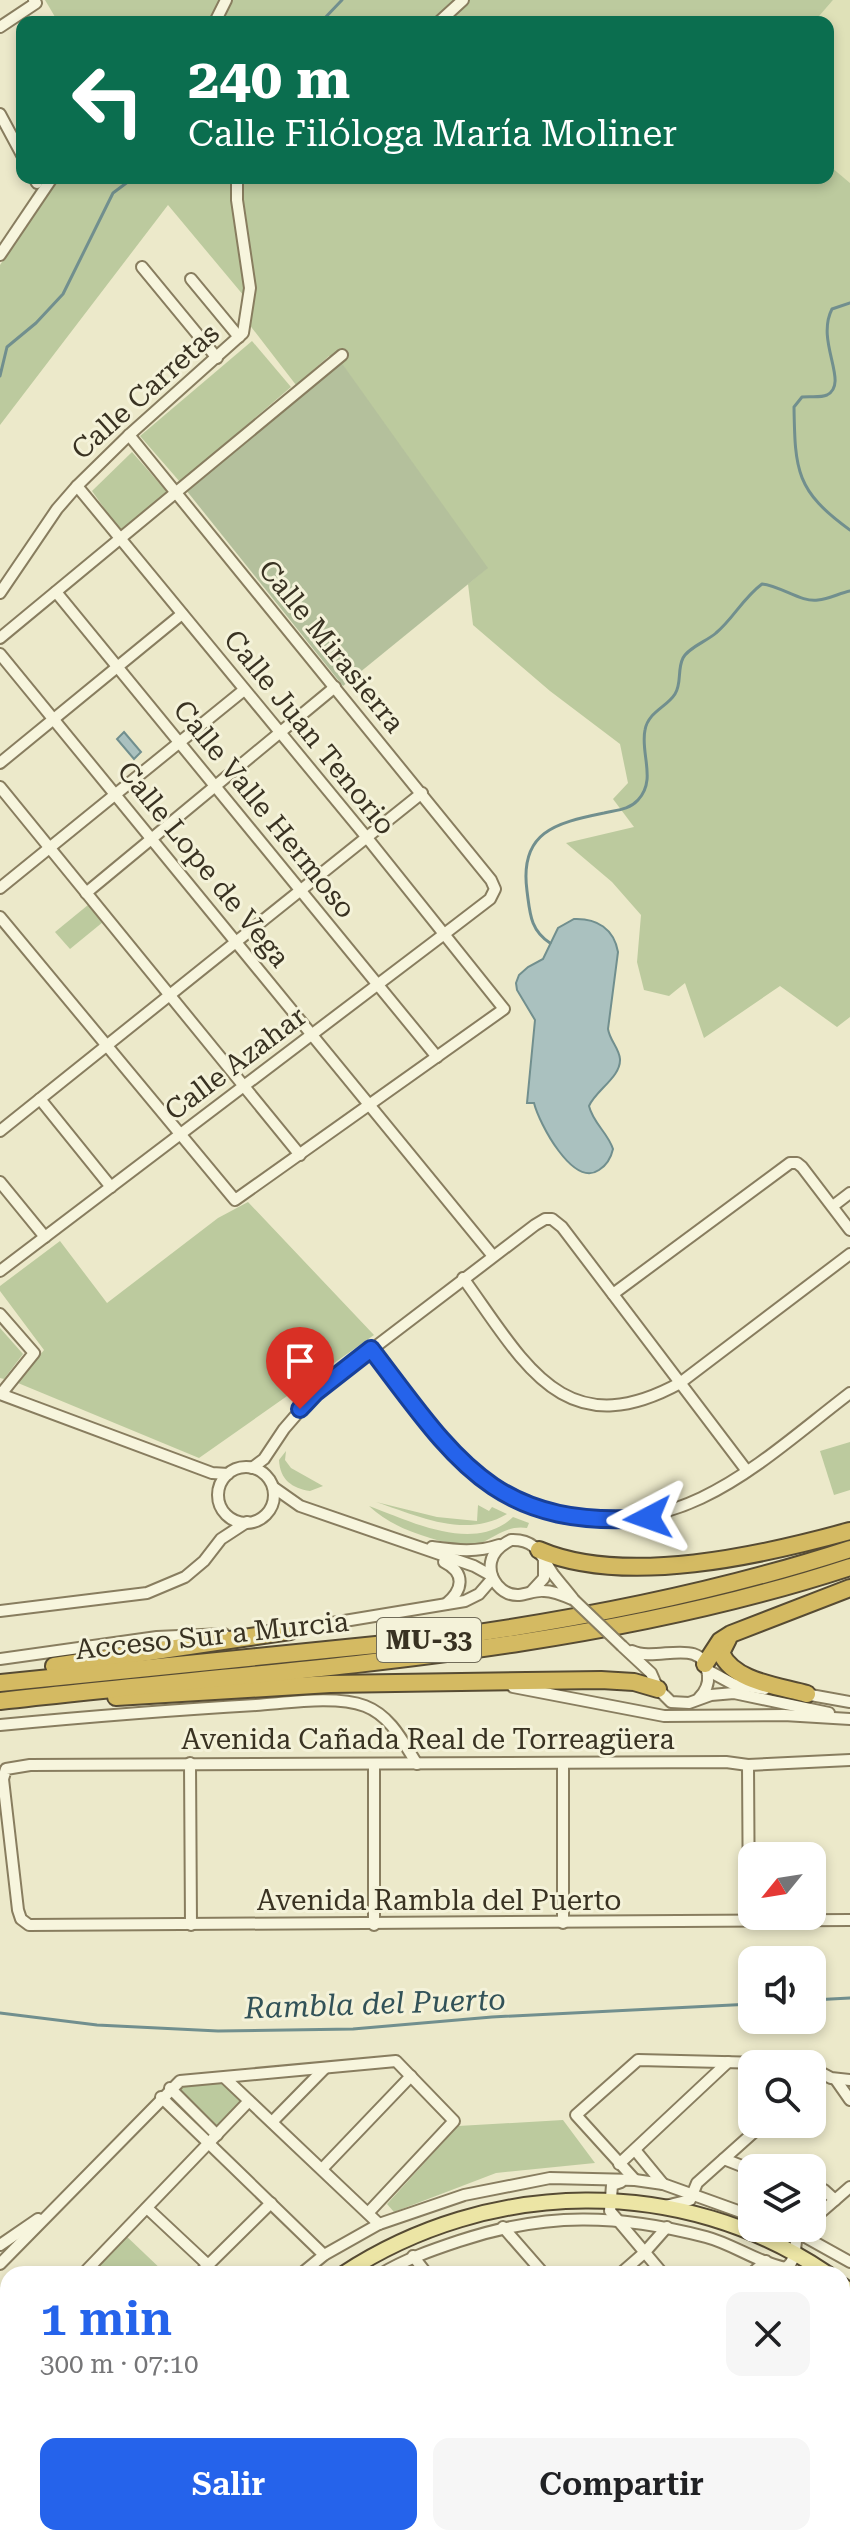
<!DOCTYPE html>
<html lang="es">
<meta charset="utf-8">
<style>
:root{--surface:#fff;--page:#f6f6f6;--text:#202124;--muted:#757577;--accent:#2563eb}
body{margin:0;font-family:"Roboto Serif",serif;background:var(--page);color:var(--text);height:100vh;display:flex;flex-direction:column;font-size:30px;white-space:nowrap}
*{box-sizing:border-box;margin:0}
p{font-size:26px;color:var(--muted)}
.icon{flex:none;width:44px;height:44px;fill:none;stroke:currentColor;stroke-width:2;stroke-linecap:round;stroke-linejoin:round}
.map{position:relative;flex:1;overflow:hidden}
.details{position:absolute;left:0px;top:2266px;width:850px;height:280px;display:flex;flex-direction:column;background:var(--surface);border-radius:24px 24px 0 0;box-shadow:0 4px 12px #0003}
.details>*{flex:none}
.guide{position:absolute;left:16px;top:16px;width:818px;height:168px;border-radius:16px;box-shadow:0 4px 12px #0003;background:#0b6e4f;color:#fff;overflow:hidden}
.needle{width:52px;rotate:240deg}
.fabs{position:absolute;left:738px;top:1842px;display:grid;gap:16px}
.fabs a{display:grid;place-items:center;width:88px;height:88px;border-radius:16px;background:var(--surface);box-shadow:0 4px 12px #0003;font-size:40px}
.pin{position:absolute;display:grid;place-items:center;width:68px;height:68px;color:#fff;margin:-82px -34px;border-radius:50% 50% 50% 0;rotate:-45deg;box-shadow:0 0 8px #0007}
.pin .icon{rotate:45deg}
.me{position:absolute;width:88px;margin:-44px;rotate:266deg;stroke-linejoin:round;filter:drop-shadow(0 0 6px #0008)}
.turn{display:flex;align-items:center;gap:28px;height:168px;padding:0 40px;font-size:36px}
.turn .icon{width:104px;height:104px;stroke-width:2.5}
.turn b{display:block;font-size:56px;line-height:68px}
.round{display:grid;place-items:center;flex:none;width:84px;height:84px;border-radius:16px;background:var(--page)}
.overview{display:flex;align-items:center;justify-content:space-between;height:136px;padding:0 40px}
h1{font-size:48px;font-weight:600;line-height:60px;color:var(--accent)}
.cta{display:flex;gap:16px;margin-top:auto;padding:16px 40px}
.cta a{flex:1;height:92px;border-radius:16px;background:var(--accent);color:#fff;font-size:32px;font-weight:600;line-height:92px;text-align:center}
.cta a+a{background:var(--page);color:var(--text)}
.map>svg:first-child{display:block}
</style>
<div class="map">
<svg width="850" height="2546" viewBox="0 0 850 2546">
<rect width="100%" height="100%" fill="#ece9ca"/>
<path fill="#dfe1b8" d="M833,0H850V183L831,168L828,169V22H814Z"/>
<g fill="#bcca9e">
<path d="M45,0H833L814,22H58Z"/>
<path d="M831,167L850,183V1017L837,1027L780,986L704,1038L685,983L669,996L644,990L637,962L641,915L612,882L566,843L634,827L613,799L628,783L620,744L550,691L473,625L468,584L487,568L341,363L329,356L296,385L242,315L244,296L168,205L0,425V265L57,178L812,179L828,178V169Z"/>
<path d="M252,341L291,387L180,482L140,436Z"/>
<path d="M132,452L168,493L121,532L92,491Z"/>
<path d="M88,905L103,922L70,949L55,932Z"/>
<path d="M248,1202L374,1335L199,1458L18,1383L44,1350L0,1291V1286L60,1241L107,1303L218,1218Z"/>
<path d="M0,1328L23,1354L4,1379L0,1378Z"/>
<path d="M850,1442V1490L834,1495L820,1451Z"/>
<path d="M286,1451L285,1460L291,1468L323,1486L310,1491C292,1488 280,1480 279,1460Z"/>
<path d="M376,1502L437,1517L477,1521L478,1505L489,1511L492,1507L507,1514C465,1539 418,1516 376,1502Z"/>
<path d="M369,1506C410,1521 474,1554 513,1517L529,1523L527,1528C503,1524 490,1544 467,1547C433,1540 394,1530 369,1506Z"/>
<path d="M225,2078L249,2101L217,2135L170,2088L180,2081Z"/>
<path d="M563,2120L595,2163L496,2173L394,2212L387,2204L458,2126Z"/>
<path d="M123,2233L166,2274H83Z"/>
<path d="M8,2483V2529L0,2530V2492Z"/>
</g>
<path fill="#b4c09c" d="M341,362L488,568L343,686L186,490Z"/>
<g fill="#aac1bf" stroke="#718f8e" stroke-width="2">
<path d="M124,732L141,752L134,759L117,739Z"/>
<path d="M574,919C597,918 614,929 618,952L608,1029C610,1041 619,1048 620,1059C621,1077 596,1090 589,1106C593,1123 608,1133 613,1149C611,1158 607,1165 599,1170C573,1188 539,1123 534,1103H527L535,1020L517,990L516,983L519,975L528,967L543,959L558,928Z"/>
</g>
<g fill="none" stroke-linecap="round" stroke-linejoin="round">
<g stroke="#718f8e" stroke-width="3">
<path d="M321,22L342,0"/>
<path d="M850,303L832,309C815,342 850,383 827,395C820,398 810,396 802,397L794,407C795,471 796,491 850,530"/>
<path d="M0,376L7,347L36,323L63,294L113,193L133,178"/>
<path d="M550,943C530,930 530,913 527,891C519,832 555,823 604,813C616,810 629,810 638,800C657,780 640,753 645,730C648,712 667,707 675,694C682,683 677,670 683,658C688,648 707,641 716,633C733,619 743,598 762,584C781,586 802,603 818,600C829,599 840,593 850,591"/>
<path d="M812,2000L850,1998"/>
<path d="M0,2013L97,2025L218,2031L353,2029L492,2017L752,2004"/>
</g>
<defs>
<g id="minor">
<path d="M215,22L226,0"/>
<path d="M439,22L463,0"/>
<path d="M0,27L36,3L34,0"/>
<path d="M0,114L22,155"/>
<path d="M34,178L37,183"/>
<path d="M0,255L52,178"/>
<path d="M142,267L217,358"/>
<path d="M191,279L239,337"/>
<path d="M56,592L437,1057"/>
<path d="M0,593L57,509L77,486L129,435L243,333L250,288L237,200V178"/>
<path d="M0,638L342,355"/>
<path d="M0,654L493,1256"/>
<path d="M0,763L182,614"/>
<path d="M0,787L300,1155"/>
<path d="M0,888L244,690"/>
<path d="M86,893L335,687"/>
<path d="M0,917L235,1200L504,1009L368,839L77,486"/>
<path d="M40,1099L111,1187"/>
<path d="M0,1131L422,793"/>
<path d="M0,1182L45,1237"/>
<path d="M833,1206L850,1193"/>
<path d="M0,1271L443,935L490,899L495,889L491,880L129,435"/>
<path d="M463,1278C524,1362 563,1447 680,1383L850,1254"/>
<path d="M613,1294L790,1163H797L802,1167L850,1230"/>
<path d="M0,1314L34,1353L1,1394"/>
<path d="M371,1349C401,1389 430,1433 467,1467C494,1492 528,1509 564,1516C686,1539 761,1461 850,1393"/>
<path d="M0,1394L212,1473L228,1474"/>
<circle cx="246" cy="1495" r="28"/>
<path d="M252,1468L264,1459L284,1429L316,1392L535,1225L545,1219H552L562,1227L747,1471"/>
<path d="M273,1487L300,1506L474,1566L492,1576"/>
<path d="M511,1540C537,1539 541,1556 553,1574C560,1583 567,1591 574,1600C565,1596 554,1591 544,1591C536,1590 528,1594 519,1595C502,1596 488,1579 491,1562C493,1551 501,1545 511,1540Z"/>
<path d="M432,1547C455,1550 476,1553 499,1545"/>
<path d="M444,1562C466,1573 463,1590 446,1604"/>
<path d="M532,1591L544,1578V1560"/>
<path d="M0,1611L147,1593L185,1577L204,1561L221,1539L247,1522"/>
<path d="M284,1631L465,1601L479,1594L492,1579"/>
<path d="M622,1646L651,1673L658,1689L671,1702L689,1703L711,1695L734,1693L829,1713"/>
<path d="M632,1651C657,1663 704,1635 708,1675C709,1684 706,1691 699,1698"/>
<path d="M0,1659L157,1637L224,1634"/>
<path d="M707,1670L733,1684L765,1689"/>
<path d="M513,1687L664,1716L784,1715L850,1719"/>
<path d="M805,1694L850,1702"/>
<path d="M0,1725C85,1717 170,1710 256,1705C287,1703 335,1695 365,1706C391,1716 403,1742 417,1764"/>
<path d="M850,1760L748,1765L726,1762L30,1765L6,1769L3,1779L18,1910L21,1919L29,1925L850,1920"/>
<path d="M190,1763L191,1925"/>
<path d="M374,1765V1925"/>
<path d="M748,1765L749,1921"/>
<path d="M563,1923V1764"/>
<path d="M812,2068L831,2078L850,2080"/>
<path d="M225,2078L379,2224"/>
<path d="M836,2080L850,2100"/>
<path d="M170,2088L217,2135"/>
<path d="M161,2097L324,2255"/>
<path d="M272,2122L325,2068"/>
<path d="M635,2150L663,2184"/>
<path d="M724,2159L752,2170"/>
<path d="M619,2164L728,2062"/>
<path d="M322,2169L411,2076"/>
<path d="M635,2180L576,2115L638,2060L805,2064"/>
<path d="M621,2182L612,2185L610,2211L663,2274"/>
<path d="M812,2193L824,2190L835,2200"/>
<path d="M665,2206L690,2200L697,2183L763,2124"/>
<path d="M147,2208L208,2265"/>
<path d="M812,2220L850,2187"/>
<path d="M503,2227L544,2274"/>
<path d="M782,2228L798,2233L850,2262"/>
<path d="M0,2245L38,2219"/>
<path d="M413,2256L427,2274"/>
<path d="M0,2264L180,2081L396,2061L454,2121L368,2213"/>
<path d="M83,2274L249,2101"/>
<path d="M199,2274L271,2203"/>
<path d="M301,2274L324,2255L379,2224L464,2195L550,2178L635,2180L663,2184L752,2216"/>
<path d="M381,2274C406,2259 432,2250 459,2241C546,2212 618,2214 706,2237C733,2244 758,2263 786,2268C799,2257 793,2245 798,2233"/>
<path d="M620,2274L644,2253L667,2227"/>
<path d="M751,2274L766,2261"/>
<path d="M842,2309L850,2318"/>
<path d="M0,2359L8,2367"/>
<path d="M842,2401L850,2410"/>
<path d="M842,2477L850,2486"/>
<path d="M0,2481L8,2473"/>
<path d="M128,2538L135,2546"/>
<path d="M223,2538L230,2546"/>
<path d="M431,2538L438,2546"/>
<path d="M545,2538L552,2546"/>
<path d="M661,2538L668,2546"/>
<path d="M29,2546L40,2538"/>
<path d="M91,2546L99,2538"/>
<path d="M312,2546L322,2538"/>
<path d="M446,2546L455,2538"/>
<path d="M577,2546L586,2538"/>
<path d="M775,2546L784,2538"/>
</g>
<g id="major">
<path d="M343,2274C489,2178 682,2174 828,2274"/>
<path d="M842,2285L850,2291"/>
<path d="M0,2545L2,2546"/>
<path d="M55,2546L69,2538"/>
</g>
<g id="highway">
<path d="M539,1550C625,1587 763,1555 850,1531"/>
<path d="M728,1639L721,1653C734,1682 779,1686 807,1694"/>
<path d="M705,1664L720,1641L731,1634L850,1588"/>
<path d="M54,1666L290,1631"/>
<path d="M0,1683L435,1639C576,1620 715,1593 850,1549"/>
<path d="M116,1697L330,1684L601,1680L634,1682L658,1689"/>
<path d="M0,1701C285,1668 575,1657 850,1567"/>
</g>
</defs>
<use href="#minor" stroke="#887d5f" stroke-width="14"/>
<use href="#major" stroke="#564b33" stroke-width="18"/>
<use href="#highway" stroke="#564b33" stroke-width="20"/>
<use href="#minor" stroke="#f7f5dd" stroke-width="10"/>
<use href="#major" stroke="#ece5a5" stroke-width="14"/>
<use href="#highway" stroke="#d4ba62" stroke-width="16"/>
<defs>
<path id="minor-bridge" d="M574,1600L622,1646"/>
</defs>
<use href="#minor-bridge" stroke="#887d5f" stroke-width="14" stroke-linecap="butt"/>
<use href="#minor-bridge" stroke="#f7f5dd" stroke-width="10"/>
</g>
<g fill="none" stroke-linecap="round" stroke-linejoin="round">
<defs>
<path id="route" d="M300,1409L316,1392L371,1349C455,1459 494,1530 648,1518"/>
</defs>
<use href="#route" stroke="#184099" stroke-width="20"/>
<use href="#route" stroke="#2563eb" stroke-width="14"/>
</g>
<g text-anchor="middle" stroke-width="6" stroke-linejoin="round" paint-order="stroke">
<rect fill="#f4f2d9" stroke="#716c59" stroke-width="2" x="377" y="1618" width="104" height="44" rx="6"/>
<g font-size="26" font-weight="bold" fill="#393222">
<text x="429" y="1649">MU-33</text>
</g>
<g font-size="28" fill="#393222" stroke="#f4f2d9">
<text transform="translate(145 391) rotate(-42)" y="10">Calle Carretas</text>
<text transform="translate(332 646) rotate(51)" y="10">Calle Mirasierra</text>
<text transform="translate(310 732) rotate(51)" y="10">Calle Juan Tenorio</text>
<text transform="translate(265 809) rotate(51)" y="10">Calle Valle Hermoso</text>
<text transform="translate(204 864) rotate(51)" y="10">Calle Lope de Vega</text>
<text transform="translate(235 1063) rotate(-37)" y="10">Calle Azahar</text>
<text transform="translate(212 1635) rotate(-6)" y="10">Acceso Sur a Murcia</text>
<text x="428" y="1749">Avenida Cañada Real de Torreagüera</text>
<text x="439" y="1910">Avenida Rambla del Puerto</text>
</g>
<g font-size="30" font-style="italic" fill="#325258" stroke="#f4f2d9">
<text transform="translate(375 2004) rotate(-2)" y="10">Rambla del Puerto</text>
</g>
</g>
</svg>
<div class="fabs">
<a><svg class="needle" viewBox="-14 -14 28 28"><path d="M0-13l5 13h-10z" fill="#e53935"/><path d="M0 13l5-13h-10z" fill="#757577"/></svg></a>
<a><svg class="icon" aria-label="sound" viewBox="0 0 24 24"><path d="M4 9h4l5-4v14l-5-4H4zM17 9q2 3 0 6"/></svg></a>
<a><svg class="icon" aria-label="search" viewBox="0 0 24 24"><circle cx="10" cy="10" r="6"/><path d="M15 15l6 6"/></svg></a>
<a><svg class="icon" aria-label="layers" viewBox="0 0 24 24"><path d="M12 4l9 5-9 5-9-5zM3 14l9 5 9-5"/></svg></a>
</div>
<div class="pin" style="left:300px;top:1409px;background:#d93025"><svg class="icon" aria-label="arrive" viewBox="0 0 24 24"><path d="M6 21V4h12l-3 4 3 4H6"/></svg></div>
<svg class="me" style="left:648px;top:1518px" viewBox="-20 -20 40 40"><path d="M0-17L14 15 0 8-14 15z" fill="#2563eb" stroke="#fff" stroke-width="4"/></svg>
<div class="guide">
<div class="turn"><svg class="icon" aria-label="left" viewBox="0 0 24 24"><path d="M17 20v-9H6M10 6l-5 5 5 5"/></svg><div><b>240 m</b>Calle Filóloga María Moliner</div></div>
</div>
<section class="details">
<div class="overview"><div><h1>1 min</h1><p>300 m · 07:10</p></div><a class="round"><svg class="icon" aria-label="close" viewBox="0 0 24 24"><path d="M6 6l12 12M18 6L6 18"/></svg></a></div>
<div class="cta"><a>Salir</a><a>Compartir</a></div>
</section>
</div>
